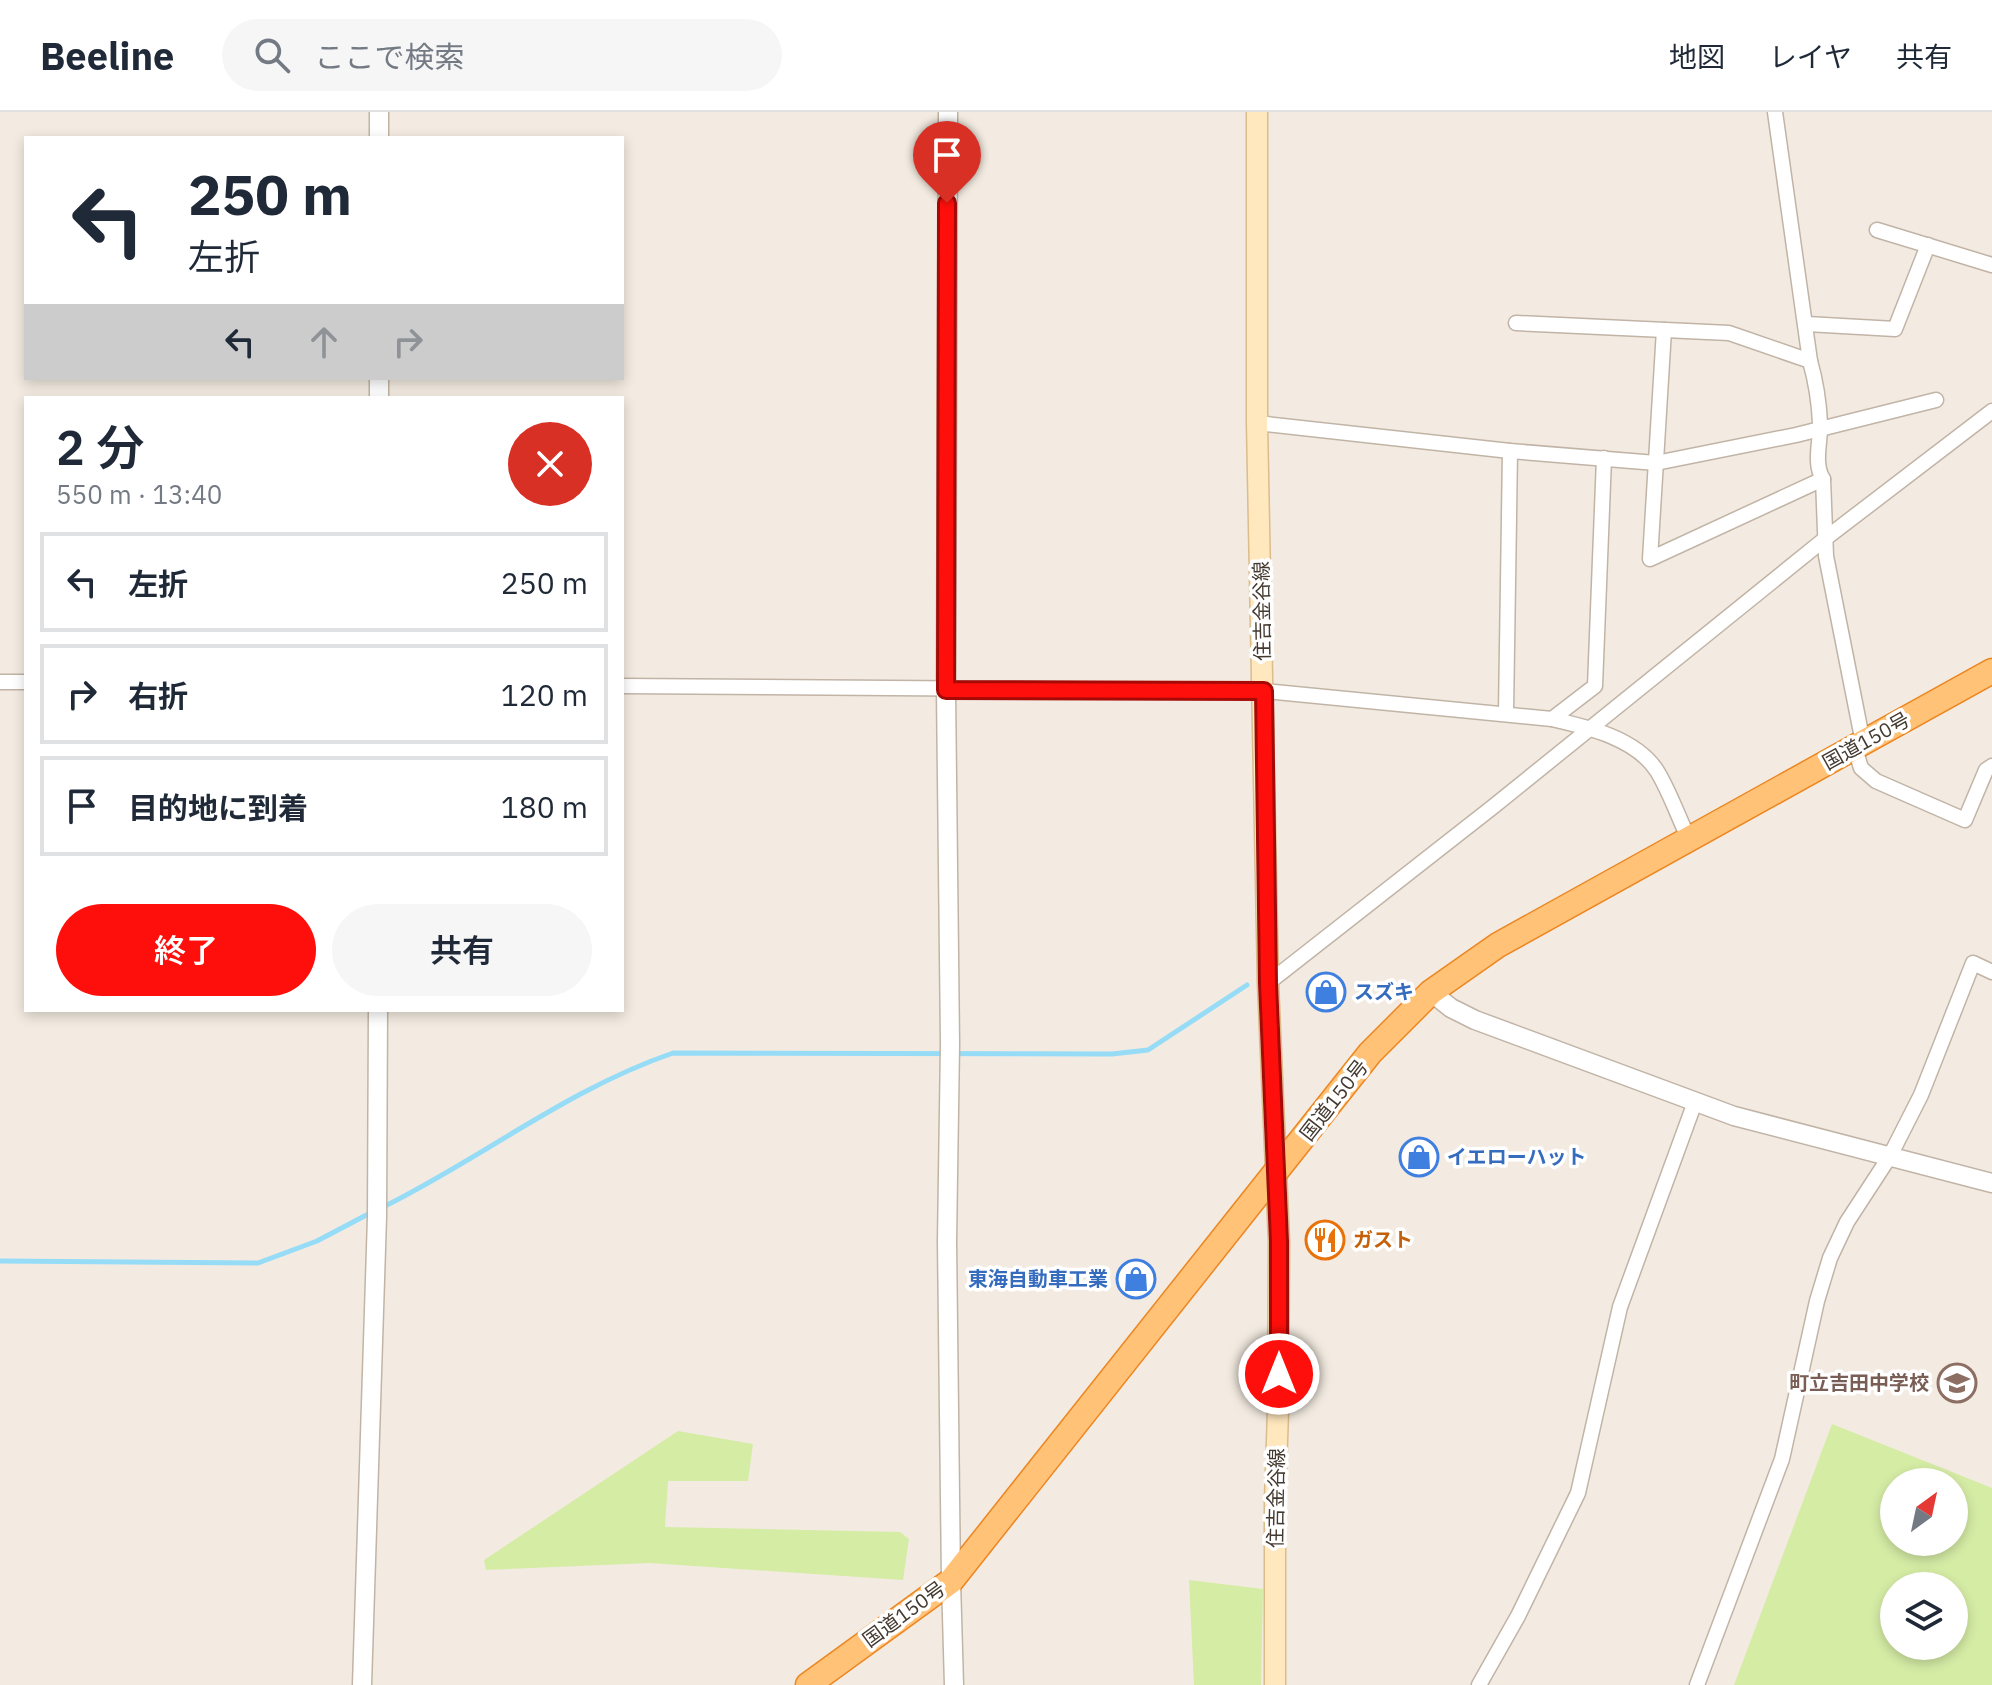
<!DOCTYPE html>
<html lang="ja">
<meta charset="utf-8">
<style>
:root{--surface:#fff;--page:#f6f6f7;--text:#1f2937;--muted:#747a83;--line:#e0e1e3;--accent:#ff0f0b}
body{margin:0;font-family:"IBM Plex Sans","Noto Sans JP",sans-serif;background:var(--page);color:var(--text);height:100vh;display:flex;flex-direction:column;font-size:30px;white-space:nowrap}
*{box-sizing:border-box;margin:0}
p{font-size:26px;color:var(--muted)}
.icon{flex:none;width:44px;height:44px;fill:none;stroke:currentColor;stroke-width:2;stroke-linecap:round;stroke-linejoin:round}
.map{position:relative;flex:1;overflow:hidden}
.sheet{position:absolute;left:24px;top:284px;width:600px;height:616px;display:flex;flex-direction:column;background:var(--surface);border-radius:0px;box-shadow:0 4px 12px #0003}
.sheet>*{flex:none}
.top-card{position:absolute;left:24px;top:24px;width:600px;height:244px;border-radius:0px;box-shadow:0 4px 12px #0003;background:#fff;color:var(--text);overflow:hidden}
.needle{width:52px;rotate:33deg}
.controls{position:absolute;left:1880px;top:1356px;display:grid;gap:16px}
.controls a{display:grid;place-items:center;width:88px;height:88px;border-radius:50%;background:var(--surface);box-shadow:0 4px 12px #0003;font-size:40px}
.pin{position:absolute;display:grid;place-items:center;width:68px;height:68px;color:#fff;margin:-82px -34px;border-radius:50% 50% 50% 0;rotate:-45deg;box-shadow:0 0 8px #0007}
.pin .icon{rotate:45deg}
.me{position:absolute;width:88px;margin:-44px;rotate:0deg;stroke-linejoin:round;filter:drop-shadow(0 0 6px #0008)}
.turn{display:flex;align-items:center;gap:28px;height:168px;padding:0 32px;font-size:36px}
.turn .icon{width:104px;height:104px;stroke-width:2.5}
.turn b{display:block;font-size:56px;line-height:68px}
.lanes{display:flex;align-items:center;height:76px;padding:0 32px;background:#0003;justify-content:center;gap:40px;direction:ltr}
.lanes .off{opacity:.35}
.round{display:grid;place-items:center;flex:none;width:84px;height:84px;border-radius:42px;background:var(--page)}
.summary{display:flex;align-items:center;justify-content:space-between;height:136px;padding:0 32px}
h1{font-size:48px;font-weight:600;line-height:60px}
.primary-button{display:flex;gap:16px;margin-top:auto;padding:16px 32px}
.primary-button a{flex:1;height:92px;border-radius:48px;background:var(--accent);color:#fff;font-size:32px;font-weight:600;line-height:92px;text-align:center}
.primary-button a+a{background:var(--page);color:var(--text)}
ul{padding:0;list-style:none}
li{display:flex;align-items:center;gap:24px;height:100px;margin:0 16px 12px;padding:0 16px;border:4px solid var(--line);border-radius:0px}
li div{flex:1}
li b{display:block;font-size:30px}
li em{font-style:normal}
header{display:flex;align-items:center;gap:48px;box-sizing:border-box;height:112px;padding:0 40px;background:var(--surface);border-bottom:2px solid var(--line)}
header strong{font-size:38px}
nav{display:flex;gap:44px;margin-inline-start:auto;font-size:28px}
.search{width:560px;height:72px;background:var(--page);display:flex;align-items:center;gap:20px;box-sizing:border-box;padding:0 28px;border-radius:44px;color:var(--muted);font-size:30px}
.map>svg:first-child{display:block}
</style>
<header>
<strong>Beeline</strong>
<div class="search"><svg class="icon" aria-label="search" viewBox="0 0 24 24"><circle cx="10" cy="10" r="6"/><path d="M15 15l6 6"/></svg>ここで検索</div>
<nav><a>地図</a><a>レイヤ</a><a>共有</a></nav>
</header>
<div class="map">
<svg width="1992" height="1573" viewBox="0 0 1992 1573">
<rect width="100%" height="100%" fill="#f3ebe1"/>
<g fill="#d5eca5" fill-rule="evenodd">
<path d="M1832,1312L1992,1376V1573H1734ZM1894,1370H1954V1430H1894ZM1894,1474H1954V1534H1894Z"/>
<path d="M678,1319L753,1332L748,1369H668L665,1415L900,1420L909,1427L903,1468L650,1451L486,1458L484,1448Z"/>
<path d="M1189,1468L1263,1477L1261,1573H1194Z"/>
</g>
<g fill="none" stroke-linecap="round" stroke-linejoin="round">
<g stroke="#96dcf7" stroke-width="5">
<path d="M383,1095C482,1046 568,977 673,941L1112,942L1148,938L1247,873"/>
<path d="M0,1149L258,1151L317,1129L374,1099"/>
</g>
<defs>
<g id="minor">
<path d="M1775,0L1810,249C1816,270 1819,289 1820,311C1821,329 1813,351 1823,367L1826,444L1863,631"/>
<path d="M1877,118L1992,153"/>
<path d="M1516,211L1729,221L1810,249"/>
<path d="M1807,212L1895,217L1928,133"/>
<path d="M1664,218L1650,447L1823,367"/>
<path d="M1257,311L1510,339L1656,351L1796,323L1936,288"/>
<path d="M0,570H26"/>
<path d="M622,574L1264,579L1552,607C1587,615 1636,626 1657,659C1670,680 1678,705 1689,727"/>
<path d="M1506,601L1510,339"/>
<path d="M1552,607L1595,574L1604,346"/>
<path d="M1855,636L1861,656L1876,669L1965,708L1986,658L1992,654"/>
<path d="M1268,871L1494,694L1826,426L1992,299"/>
<path d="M1479,1573L1518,1504L1578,1381L1620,1195L1695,990"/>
<path d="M1697,1573L1782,1347L1817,1189L1830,1146L1847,1110L1890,1044L1921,983L1973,851L1992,860"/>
</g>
<g id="tertiary">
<path d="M948,0L946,578L950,932L947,1129L951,1469L954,1573"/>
<path d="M379,26V0"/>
<path d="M379,286V266"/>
<path d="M1431,880L1451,896L1475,908L1734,1004L1992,1071"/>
<path d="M362,1573L377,1105L378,898"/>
</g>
<path id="secondary" d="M1257,0V311L1268,871L1279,1129L1278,1299L1275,1389V1573"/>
<path id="trunk" d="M808,1573L951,1469L1370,941L1431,880L1498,833L1992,559"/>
</defs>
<use href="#minor" stroke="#c1b4a6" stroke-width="17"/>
<use href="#tertiary" stroke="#c1b4a6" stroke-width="21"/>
<use href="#secondary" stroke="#dabc8d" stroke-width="23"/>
<use href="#trunk" stroke="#ec8621" stroke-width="27"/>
<use href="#minor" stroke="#fff" stroke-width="14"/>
<use href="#tertiary" stroke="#fff" stroke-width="18"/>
<use href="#secondary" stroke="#ffe7be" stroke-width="20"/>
<use href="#trunk" stroke="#ffc276" stroke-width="24"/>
</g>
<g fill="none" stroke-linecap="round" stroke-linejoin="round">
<defs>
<path id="route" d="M947,91L946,578L1264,579L1268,871L1279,1129V1262"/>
</defs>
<use href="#route" stroke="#a60a07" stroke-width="20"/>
<use href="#route" stroke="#ff0f0b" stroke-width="14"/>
</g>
<defs>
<symbol id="shop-ring" viewBox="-11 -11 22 22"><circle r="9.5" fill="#fff" stroke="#3f7fe0" stroke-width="1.5"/><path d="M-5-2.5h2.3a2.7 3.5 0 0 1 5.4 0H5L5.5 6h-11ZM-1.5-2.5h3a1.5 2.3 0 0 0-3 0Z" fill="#3f7fe0"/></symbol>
<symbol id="restaurant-ring" viewBox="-11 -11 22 22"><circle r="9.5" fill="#fff" stroke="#e8710a" stroke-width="1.5"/><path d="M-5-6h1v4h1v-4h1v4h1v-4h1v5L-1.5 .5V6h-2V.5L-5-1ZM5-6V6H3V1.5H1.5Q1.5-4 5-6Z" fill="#e8710a"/></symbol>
<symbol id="school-ring" viewBox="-11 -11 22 22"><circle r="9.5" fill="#fff" stroke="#8d6e63" stroke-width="1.5"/><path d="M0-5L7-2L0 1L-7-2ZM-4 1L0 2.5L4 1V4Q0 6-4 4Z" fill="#8d6e63"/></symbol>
</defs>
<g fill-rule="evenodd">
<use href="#shop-ring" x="1304" y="858" width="44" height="44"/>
<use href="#shop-ring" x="1397" y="1023" width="44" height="44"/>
<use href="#restaurant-ring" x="1303" y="1106" width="44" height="44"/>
<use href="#shop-ring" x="1114" y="1145" width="44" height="44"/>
<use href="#school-ring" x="1935" y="1249" width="44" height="44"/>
</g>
<g text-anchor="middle" stroke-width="7" stroke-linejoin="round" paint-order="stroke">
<g font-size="20" fill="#443a31" stroke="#fff">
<text transform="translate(1262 499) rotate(-91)" y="7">住吉金谷線</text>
<text transform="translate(1866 629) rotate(-29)" y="7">国道150号</text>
<text transform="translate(1334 988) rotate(-52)" y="7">国道150号</text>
<text transform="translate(1276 1386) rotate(-89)" y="7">住吉金谷線</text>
<text transform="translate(904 1502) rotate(-36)" y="7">国道150号</text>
</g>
<g font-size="20" font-weight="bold" fill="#366cbe" stroke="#fff" text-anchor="start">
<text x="1354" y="887">スズキ</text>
<text x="1447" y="1052">イエローハット</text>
<text x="1108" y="1174" text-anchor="end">東海自動車工業</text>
</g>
<g font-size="20" font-weight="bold" fill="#c56008" stroke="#fff" text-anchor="start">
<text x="1353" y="1135">ガスト</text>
</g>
<g font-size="20" font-weight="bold" fill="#785e54" stroke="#fff" text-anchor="end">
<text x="1929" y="1278">町立吉田中学校</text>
</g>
</g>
</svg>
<div class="controls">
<a><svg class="needle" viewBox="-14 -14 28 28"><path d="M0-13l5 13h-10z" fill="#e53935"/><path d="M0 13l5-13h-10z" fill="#747a83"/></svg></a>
<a><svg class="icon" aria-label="layers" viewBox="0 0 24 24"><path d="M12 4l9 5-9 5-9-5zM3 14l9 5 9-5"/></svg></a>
</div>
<div class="pin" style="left:947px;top:91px;background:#d93025"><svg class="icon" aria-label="arrive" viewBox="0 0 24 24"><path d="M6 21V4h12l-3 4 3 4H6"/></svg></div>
<svg class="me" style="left:1279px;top:1262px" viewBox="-20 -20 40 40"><circle r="17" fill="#ff0f0b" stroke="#fff" stroke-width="3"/><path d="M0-11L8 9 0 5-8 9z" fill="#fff"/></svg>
<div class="top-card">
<div class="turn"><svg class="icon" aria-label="left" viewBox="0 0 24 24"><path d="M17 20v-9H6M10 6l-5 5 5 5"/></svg><div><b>250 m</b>左折</div></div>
<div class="lanes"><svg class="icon" aria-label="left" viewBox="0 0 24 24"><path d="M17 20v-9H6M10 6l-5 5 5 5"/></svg><svg class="icon off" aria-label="ahead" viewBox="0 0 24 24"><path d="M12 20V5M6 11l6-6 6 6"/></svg><svg class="icon off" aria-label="right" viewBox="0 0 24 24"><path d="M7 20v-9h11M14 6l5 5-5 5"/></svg></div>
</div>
<section class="sheet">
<div class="summary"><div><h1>2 分</h1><p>550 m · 13:40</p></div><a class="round" style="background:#d93025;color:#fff"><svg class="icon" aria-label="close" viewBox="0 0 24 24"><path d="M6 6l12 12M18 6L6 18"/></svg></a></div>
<ul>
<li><svg class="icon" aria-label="left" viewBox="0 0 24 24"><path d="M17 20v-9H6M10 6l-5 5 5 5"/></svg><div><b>左折</b></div><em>250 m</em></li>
<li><svg class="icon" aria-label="right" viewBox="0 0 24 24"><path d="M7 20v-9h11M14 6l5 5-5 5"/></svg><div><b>右折</b></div><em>120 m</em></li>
<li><svg class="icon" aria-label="arrive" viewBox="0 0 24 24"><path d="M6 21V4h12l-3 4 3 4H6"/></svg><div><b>目的地に到着</b></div><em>180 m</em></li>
</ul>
<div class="primary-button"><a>終了</a><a>共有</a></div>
</section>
</div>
